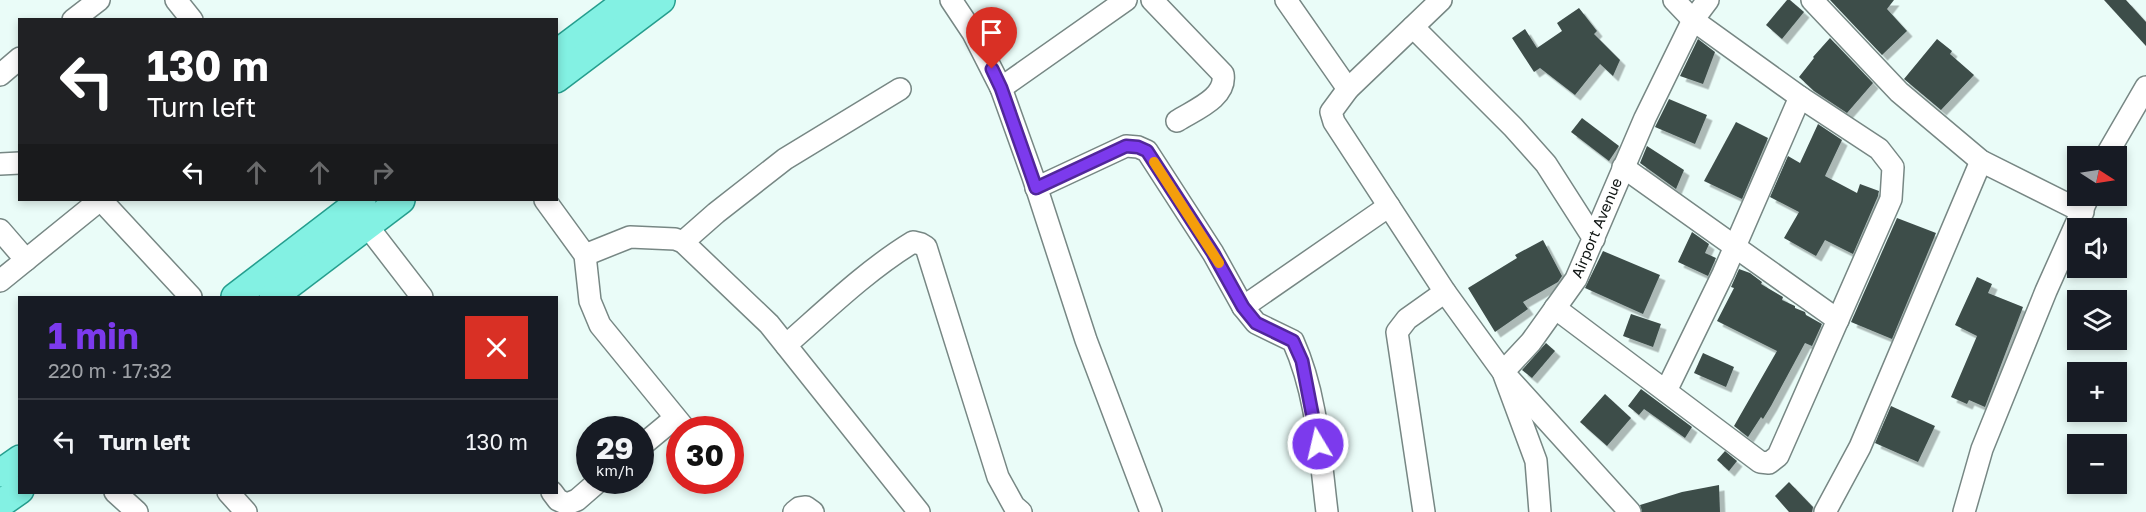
<!DOCTYPE html>
<meta charset="utf-8">
<style>
:root{--surface:#171b24;--page:#20242c;--text:#f1f3f6;--muted:#9ea1a6;--line:#363941;--accent:#7c3aed}
body{margin:0;font-family:"Golos Text",sans-serif;background:var(--page);color:var(--text);height:100vh;display:flex;flex-direction:column;font-size:22px;white-space:nowrap}
*{box-sizing:border-box;margin:0}
p{font-size:20px;color:var(--muted)}
.icon{flex:none;width:33px;height:33px;fill:none;stroke:currentColor;stroke-width:2;stroke-linecap:round;stroke-linejoin:round}
.map{position:relative;flex:1;overflow:hidden}
.panel{position:absolute;left:18px;top:296px;width:540px;height:198px;display:flex;flex-direction:column;background:var(--surface);border-radius:0px;box-shadow:0 3px 9px #0003}
.panel>*{flex:none}
.banner{position:absolute;left:18px;top:18px;width:540px;height:183px;border-radius:0px;box-shadow:0 3px 9px #0003;background:#202124;color:#fff;overflow:hidden}
.needle{width:39px;rotate:102deg}
.tools{position:absolute;left:2067px;top:146px;display:grid;gap:12px}
.tools a{display:grid;place-items:center;width:60px;height:60px;border-radius:0px;background:var(--surface);box-shadow:0 3px 9px #0003;font-size:30px}
.speed{position:absolute;left:576px;top:416px;display:flex;gap:12px;font-size:30px;font-weight:700;text-align:center}
.speed>*{display:grid;place-content:center;width:78px;height:78px;border-radius:50%;background:var(--surface);box-shadow:0 3px 9px #0003;line-height:1}
.speed small{font-size:15px;font-weight:400}
.speed .limit{border:9px solid #d22;background:#fff;color:#111}
.pin{position:absolute;display:grid;place-items:center;width:51px;height:51px;color:#fff;margin:-62px -26px;border-radius:50% 50% 50% 0;rotate:-45deg;box-shadow:0 0 6px #0007}
.pin .icon{rotate:45deg}
.me{position:absolute;width:66px;margin:-33px;rotate:351deg;stroke-linejoin:round;filter:drop-shadow(0 0 4px #0008)}
.turn{display:flex;align-items:center;gap:21px;height:126px;padding:0 30px;font-size:27px}
.turn .icon{width:78px;height:78px;stroke-width:2.5}
.turn b{display:block;font-size:42px;line-height:51px}
.lanes{display:flex;align-items:center;height:57px;padding:0 30px;background:#0003;justify-content:center;gap:30px;direction:ltr}
.lanes .off{opacity:.35}
.round{display:grid;place-items:center;flex:none;width:63px;height:63px;border-radius:0px;background:var(--page)}
.headline{display:flex;align-items:center;justify-content:space-between;height:102px;padding:0 30px}
h1{font-size:36px;font-weight:700;line-height:45px;color:var(--accent)}
ul{padding:0;list-style:none}
li{display:flex;align-items:center;gap:18px;height:84px;padding:0 30px;border-top:2px solid var(--line)}
li div{flex:1}
li b{display:block;font-size:22px}
li em{font-style:normal}
.map>svg:first-child{display:block}
</style>
<div class="map">
<svg width="2146" height="512" viewBox="0 0 2146 512">
<defs>
<filter id="shadow"><feDropShadow dx="5.5" dy="5.5" stdDeviation="0" flood-color="#0004"/></filter>
</defs>
<rect width="100%" height="100%" fill="#eafcf8"/>
<g fill="#3e4d4a" filter="url(#shadow)">
<path d="M1787,0H1790L1804,12L1782,39L1766,25Z"/>
<path d="M1830,0H1894L1887,9L1907,31L1882,55Z"/>
<path d="M2104,0H2126L2146,22V46Z"/>
<path d="M1579,8L1597,31L1594,34L1620,60L1613,76L1600,64L1575,95L1540,68L1534,72L1512,38L1525,29L1537,48L1562,31L1557,23Z"/>
<path d="M1830,38L1873,83L1847,113L1814,91L1799,77L1814,58L1813,57Z"/>
<path d="M1698,39L1715,52L1703,84L1680,76Z"/>
<path d="M1937,39L1952,51L1950,54L1974,75L1941,110L1904,79Z"/>
<path d="M1669,99L1707,115L1695,144L1655,127Z"/>
<path d="M1582,118L1619,146L1609,161L1571,132Z"/>
<path d="M1736,122L1768,138L1742,199L1704,181Z"/>
<path d="M1818,124L1842,140L1825,176L1857,193L1860,184L1879,191L1878,196L1853,254L1825,240L1816,256L1784,238L1799,212L1770,197L1788,156L1800,163Z"/>
<path d="M1647,146L1684,170L1676,189L1640,163Z"/>
<path d="M1897,218L1936,233L1892,339L1851,322Z"/>
<path d="M1692,232L1709,244L1705,253L1716,258L1708,276L1678,262Z"/>
<path d="M1543,240L1562,276L1558,282L1523,302L1528,309L1495,332L1468,288L1517,258L1515,255Z"/>
<path d="M1603,251L1660,275L1643,314L1585,288Z"/>
<path d="M1739,269L1750,273L1762,282L1761,284L1783,297L1782,300L1795,306V308L1805,312L1806,315L1822,324L1812,346L1805,343L1771,406L1763,419L1761,417L1748,437L1734,426L1777,351L1717,321L1734,288L1731,287Z"/>
<path d="M1977,277L1992,284L1988,293L2023,307L1985,407L1969,400L1967,404L1951,397L1977,336L1955,325Z"/>
<path d="M1631,314L1661,324L1653,347L1623,336Z"/>
<path d="M1546,343L1555,351L1532,378L1522,370Z"/>
<path d="M1703,353L1734,367L1726,387L1694,373Z"/>
<path d="M1641,389L1692,427L1685,438L1644,409L1639,415L1628,406Z"/>
<path d="M1605,394L1631,418L1607,446L1580,422Z"/>
<path d="M1891,406L1935,426L1918,462L1875,443Z"/>
<path d="M1725,451L1737,461L1729,471L1717,460Z"/>
<path d="M1789,482L1813,507L1812,512H1789L1775,496Z"/>
<path d="M1719,485L1720,512H1642L1640,505L1682,492Z"/>
</g>
<g fill="none" stroke-linecap="round" stroke-linejoin="round">
<defs>
<g id="minor">
<path d="M176,0L192,20"/>
<path d="M951,0L973,33L1001,88L1033,177L1086,340L1151,512"/>
<path d="M1152,0L1223,74C1227,98 1194,110 1177,121"/>
<path d="M1286,0L1348,89"/>
<path d="M1441,0L1348,89L1331,112L1334,122L1445,292L1503,372L1536,461L1540,512"/>
<path d="M1812,0L1899,92L1981,161L2083,212"/>
<path d="M73,20L99,0"/>
<path d="M1413,27L1513,127L1546,164L1594,239"/>
<path d="M0,75L20,58"/>
<path d="M1001,88L1126,0"/>
<path d="M2106,156L2146,87"/>
<path d="M0,164L20,163"/>
<path d="M1623,167L1838,320"/>
<path d="M1036,188L1126,146L1138,147L1147,151L1213,253L1243,307L1256,323L1293,341C1317,394 1320,455 1327,512"/>
<path d="M101,200L191,297"/>
<path d="M545,200L585,255L590,301L600,325L685,429"/>
<path d="M358,214L422,297"/>
<path d="M0,230L26,260"/>
<path d="M683,242L716,213L785,159L900,89"/>
<path d="M585,255L630,237L675,239L683,242L769,324L919,512"/>
<path d="M0,281L100,200"/>
<path d="M1243,307L1389,206"/>
<path d="M1555,308L1760,462L1769,463L1778,456L1891,199L1893,167L1879,149L1800,97L1693,20L1674,0"/>
<path d="M786,345C826,310 867,270 913,242L921,244L926,247L998,477L1014,506L1021,512"/>
<path d="M1666,391L1723,274L1800,97"/>
<path d="M640,447L675,418"/>
<path d="M115,492L137,512"/>
<path d="M228,492L246,512"/>
<path d="M552,492L558,500L567,504L577,500L600,480"/>
<path d="M794,512L799,508L806,507L813,512"/>
<path d="M1424,512L1397,332L1407,319L1445,292"/>
<path d="M1630,512L1503,372L1531,342L1576,279L1645,118L1693,20L1708,0"/>
<path d="M1825,512L1860,447L1981,161"/>
<path d="M1964,512L1982,449L2046,291L2089,195"/>
</g>
<g id="major">
<path d="M556,54L628,0"/>
<path d="M556,79L661,0"/>
<path d="M235,297L362,200"/>
<path d="M273,297L401,200"/>
<path d="M0,473L20,459"/>
<path d="M0,504L20,490"/>
</g>
</defs>
<use href="#minor" stroke="#778784" stroke-width="24"/>
<use href="#major" stroke="#259e8e" stroke-width="30"/>
<use href="#minor" stroke="#fff" stroke-width="21"/>
<use href="#major" stroke="#83f1e3" stroke-width="27"/>
</g>
<g fill="none" stroke-linecap="round" stroke-linejoin="round">
<defs>
<path id="route" d="M992,69L1001,88L1036,188L1126,146L1138,147L1147,151L1213,253L1243,307L1256,323L1293,341L1302,361L1318,444"/>
</defs>
<use href="#route" stroke="#51269a" stroke-width="15"/>
<use href="#route" stroke="#7c3aed" stroke-width="10"/>
<path stroke="#f59e0b" stroke-width="10" d="M1154,162L1219,263"/>
</g>
<g text-anchor="middle" stroke-width="6" stroke-linejoin="round" paint-order="stroke">
<g font-size="15" fill="#101614" stroke="#fff">
<text transform="translate(1597 228) rotate(-67)" y="5">Airport Avenue</text>
</g>
</g>
</svg>
<div class="tools">
<a><svg class="needle" viewBox="-14 -14 28 28"><path d="M0-13l5 13h-10z" fill="#e53935"/><path d="M0 13l5-13h-10z" fill="#9ea1a6"/></svg></a>
<a><svg class="icon" aria-label="sound" viewBox="0 0 24 24"><path d="M4 9h4l5-4v14l-5-4H4zM17 9q2 3 0 6"/></svg></a>
<a><svg class="icon" aria-label="layers" viewBox="0 0 24 24"><path d="M12 4l9 5-9 5-9-5zM3 14l9 5 9-5"/></svg></a>
<a>+</a>
<a>−</a>
</div>
<div class="speed"><div>29<small>km/h</small></div><div class="limit">30</div></div>
<div class="pin" style="left:992px;top:69px;background:#d93025"><svg class="icon" aria-label="arrive" viewBox="0 0 24 24"><path d="M6 21V4h12l-3 4 3 4H6"/></svg></div>
<svg class="me" style="left:1318px;top:444px" viewBox="-20 -20 40 40"><circle r="17" fill="#7c3aed" stroke="#fff" stroke-width="3"/><path d="M0-11L8 9 0 5-8 9z" fill="#fff"/></svg>
<div class="banner">
<div class="turn"><svg class="icon" aria-label="left" viewBox="0 0 24 24"><path d="M17 20v-9H6M10 6l-5 5 5 5"/></svg><div><b>130 m</b>Turn left</div></div>
<div class="lanes"><svg class="icon" aria-label="left" viewBox="0 0 24 24"><path d="M17 20v-9H6M10 6l-5 5 5 5"/></svg><svg class="icon off" aria-label="ahead" viewBox="0 0 24 24"><path d="M12 20V5M6 11l6-6 6 6"/></svg><svg class="icon off" aria-label="ahead" viewBox="0 0 24 24"><path d="M12 20V5M6 11l6-6 6 6"/></svg><svg class="icon off" aria-label="right" viewBox="0 0 24 24"><path d="M7 20v-9h11M14 6l5 5-5 5"/></svg></div>
</div>
<section class="panel">
<div class="headline"><div><h1>1 min</h1><p>220 m · 17:32</p></div><a class="round" style="background:#d93025;color:#fff"><svg class="icon" aria-label="close" viewBox="0 0 24 24"><path d="M6 6l12 12M18 6L6 18"/></svg></a></div>
<ul>
<li><svg class="icon" aria-label="left" viewBox="0 0 24 24"><path d="M17 20v-9H6M10 6l-5 5 5 5"/></svg><div><b>Turn left</b></div><em>130 m</em></li>
</ul>
</section>
</div>
